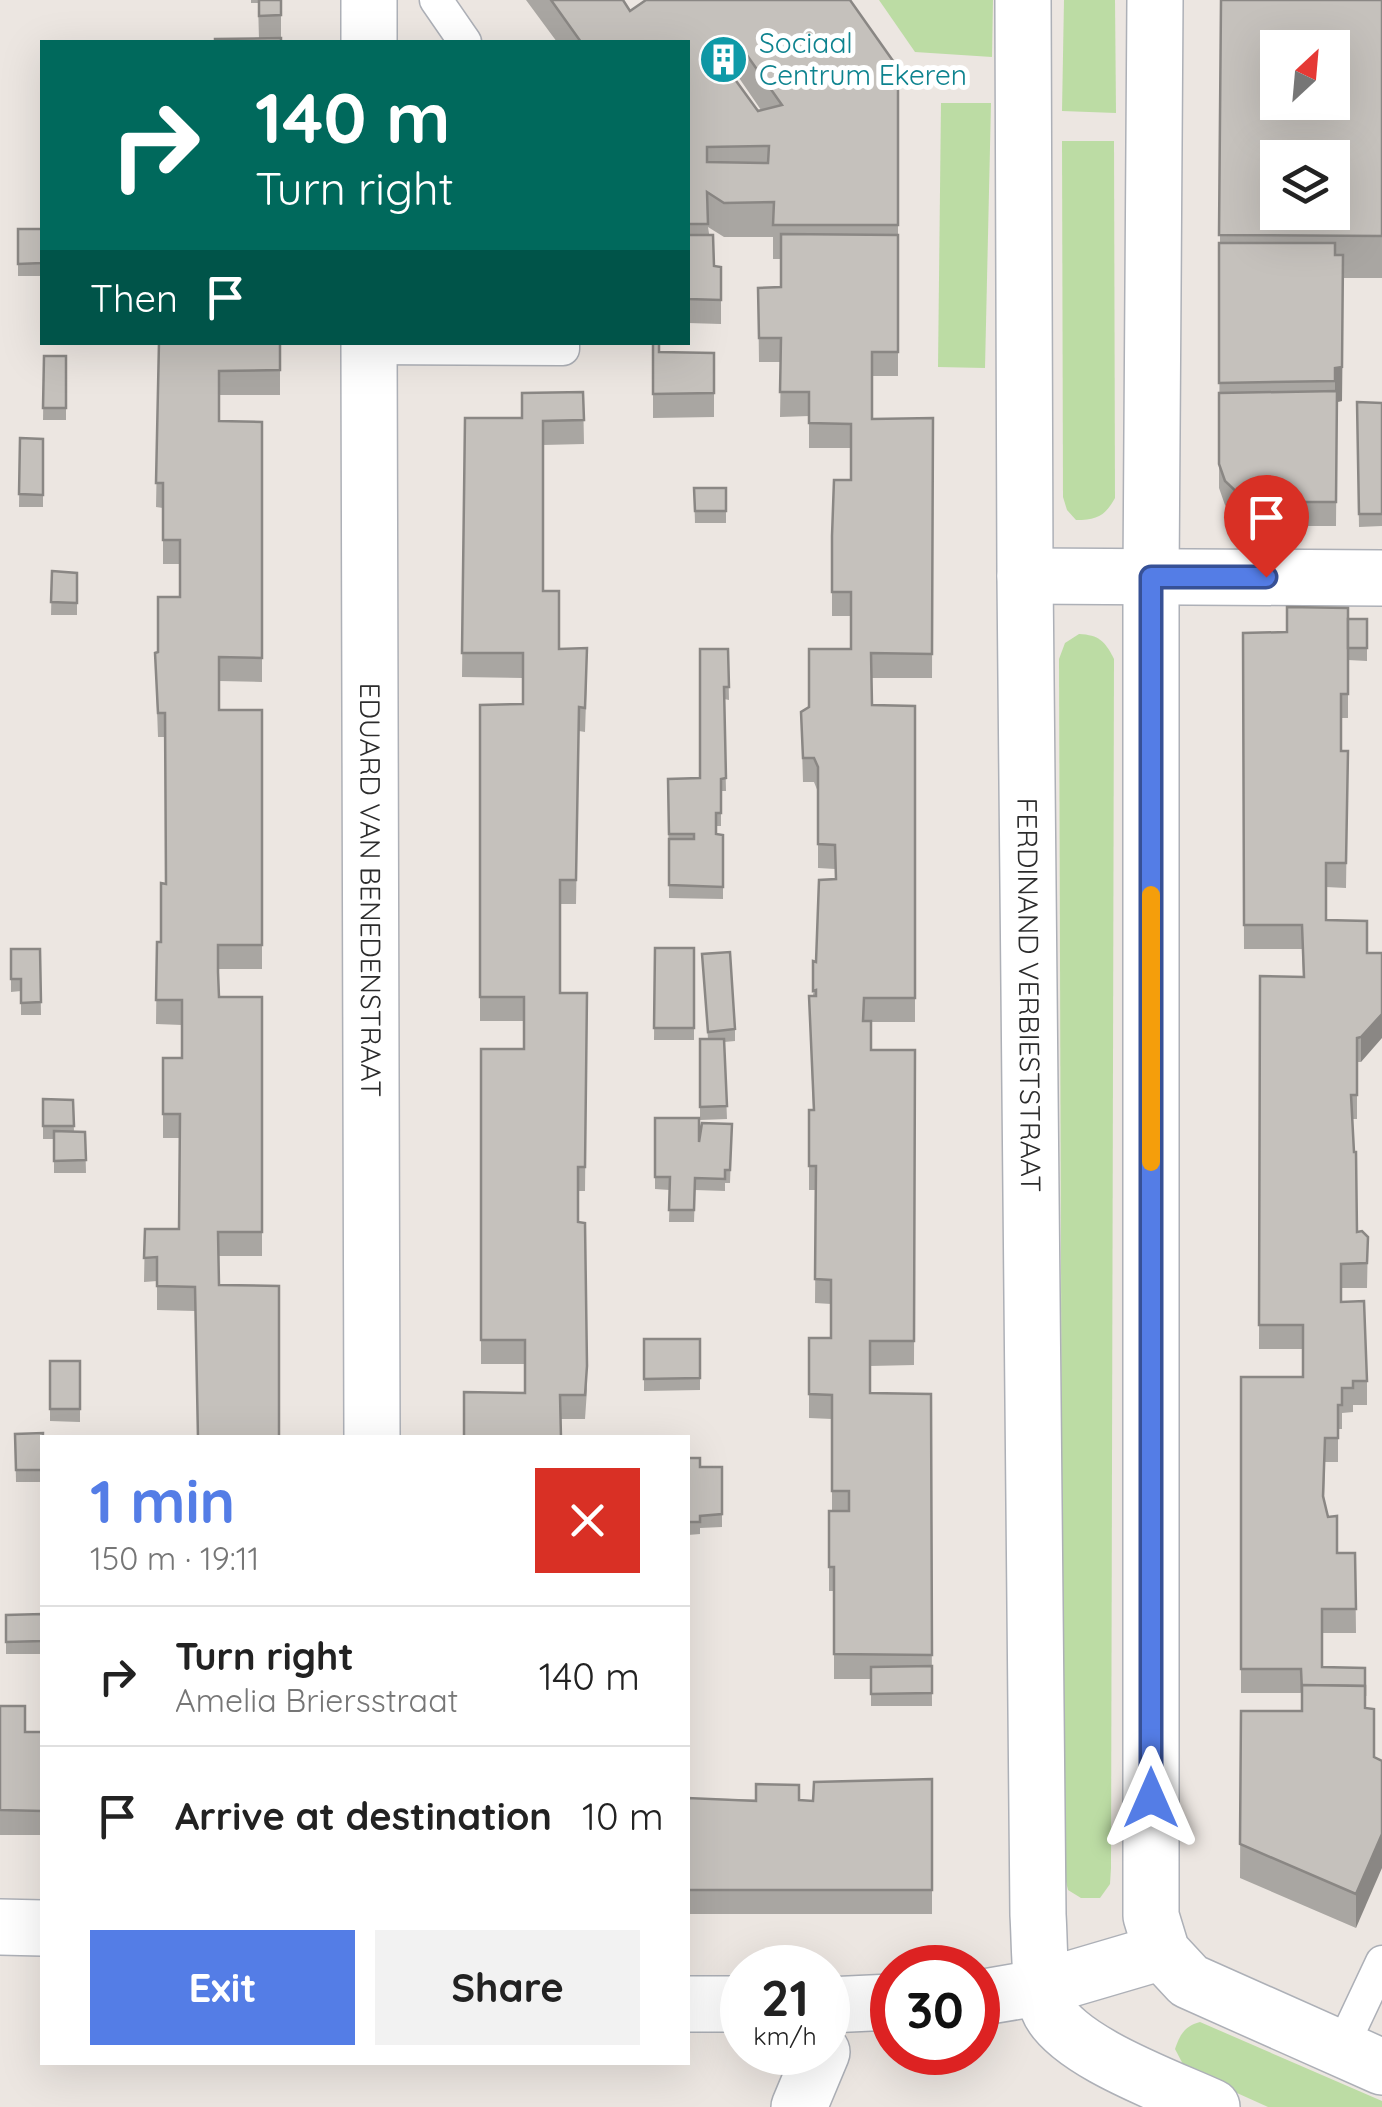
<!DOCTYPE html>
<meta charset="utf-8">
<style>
:root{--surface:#fff;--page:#f2f2f2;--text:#222;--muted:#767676;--line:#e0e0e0;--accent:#547de6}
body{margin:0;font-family:Quicksand,sans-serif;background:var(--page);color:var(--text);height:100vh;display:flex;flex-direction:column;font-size:38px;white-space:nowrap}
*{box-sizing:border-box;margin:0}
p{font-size:32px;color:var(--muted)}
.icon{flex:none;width:55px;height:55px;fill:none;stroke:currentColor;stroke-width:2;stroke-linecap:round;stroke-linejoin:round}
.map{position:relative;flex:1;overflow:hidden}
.panel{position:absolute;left:40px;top:1435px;width:650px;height:630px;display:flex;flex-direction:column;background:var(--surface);border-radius:0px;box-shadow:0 10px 40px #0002}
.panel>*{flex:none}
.guide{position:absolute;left:40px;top:40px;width:650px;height:305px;border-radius:0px;box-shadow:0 10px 40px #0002;background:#00695c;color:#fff;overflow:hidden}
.needle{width:65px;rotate:26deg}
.tools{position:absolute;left:1260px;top:30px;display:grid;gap:20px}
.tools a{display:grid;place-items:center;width:90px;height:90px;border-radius:0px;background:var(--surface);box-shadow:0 10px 40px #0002;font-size:50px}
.speed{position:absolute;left:720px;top:1945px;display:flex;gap:20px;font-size:50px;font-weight:700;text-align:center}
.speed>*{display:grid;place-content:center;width:130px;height:130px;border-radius:50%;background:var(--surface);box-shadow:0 10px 40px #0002;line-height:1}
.speed small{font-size:25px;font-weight:400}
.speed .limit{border:15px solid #d22;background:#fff;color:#111}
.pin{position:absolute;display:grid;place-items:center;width:85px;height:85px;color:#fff;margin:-102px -42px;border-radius:50% 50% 50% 0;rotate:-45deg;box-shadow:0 0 10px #0007}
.pin .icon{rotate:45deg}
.me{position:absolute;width:110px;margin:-55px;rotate:0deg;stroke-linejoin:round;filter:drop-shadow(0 0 8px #0008)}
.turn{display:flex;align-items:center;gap:35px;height:210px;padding:0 50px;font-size:45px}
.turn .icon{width:130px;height:130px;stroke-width:2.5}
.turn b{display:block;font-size:70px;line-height:85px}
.then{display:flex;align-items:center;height:95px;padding:0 50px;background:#0003;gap:20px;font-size:38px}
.round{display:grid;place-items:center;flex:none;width:105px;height:105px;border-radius:0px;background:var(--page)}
.summary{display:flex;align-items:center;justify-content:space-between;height:170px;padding:0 50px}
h1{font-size:60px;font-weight:700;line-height:75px;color:var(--accent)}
.primary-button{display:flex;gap:20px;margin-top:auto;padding:20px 50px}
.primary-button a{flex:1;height:115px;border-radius:0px;background:var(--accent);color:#fff;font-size:40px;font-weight:700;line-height:115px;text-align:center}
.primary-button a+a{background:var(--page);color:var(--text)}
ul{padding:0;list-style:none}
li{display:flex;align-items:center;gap:30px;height:140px;padding:0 50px;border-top:2px solid var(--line)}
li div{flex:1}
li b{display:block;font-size:38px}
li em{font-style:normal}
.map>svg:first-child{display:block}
</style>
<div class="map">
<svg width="1382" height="2107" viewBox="0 0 1382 2107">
<rect width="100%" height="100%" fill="#ece6e1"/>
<g fill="#bcdca4">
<path d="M879,0H993L992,57L915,52Z"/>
<path d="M1064,0H1115L1116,113L1062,111Z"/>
<path d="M941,103H991L985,368L938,367Z"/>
<path d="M1062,141H1114L1115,498C1105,516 1097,520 1076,520L1067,510L1063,497Z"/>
<path d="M1079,634C1099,635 1105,641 1114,659L1111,1868L1110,1884L1100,1898H1081L1068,1890L1063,1870L1059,659L1065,643Z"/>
<path d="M1200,2022L1382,2101V2107H1268L1186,2070L1175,2049C1180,2034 1185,2026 1200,2022Z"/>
</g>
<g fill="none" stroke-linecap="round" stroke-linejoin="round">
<defs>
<g id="service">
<path d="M436,0L465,42"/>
<path d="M369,348L563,349V342"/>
<path d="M1341,2049L1382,1962"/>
</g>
<g id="minor">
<path d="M369,0V42"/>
<path id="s1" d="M1023,0L1025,576L1038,1915C1040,1945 1038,1979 1048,2008C1064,2050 1171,2088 1212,2107"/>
<path d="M1155,0L1151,577V1916L1162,1952L1189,1981L1382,2067"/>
<path id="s2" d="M369,342L372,1438"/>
<path d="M1025,576L1382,578"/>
<path d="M0,1927L42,1928"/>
<path d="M978,1998L1043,1987L1162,1952"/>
<path d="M688,2004H742"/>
<path d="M828,2005L892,2002"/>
<path d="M799,2107L822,2052"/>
</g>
</defs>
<use href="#service" stroke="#adb0b7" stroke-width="35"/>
<use href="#minor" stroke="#adb0b7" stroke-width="58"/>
<use href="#service" stroke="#fff" stroke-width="32"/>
<use href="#minor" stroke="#fff" stroke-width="55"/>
</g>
<g fill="#a9a6a2" fill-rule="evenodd">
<path d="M251,0H281V42L259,39L258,3H251Z"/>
<path d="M526,0H623L630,11L898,68V376H872V419L933,418L932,678H872V705L915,905V1022H871V1050H915L914,1365L870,1366V1393L931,1394L932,1706H871V1679H834V1591H829V1511H832V1419L809,1418V1338H831V1304L815,1303L816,1190H809V1110H813L809,996H813L816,962L835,879V869L818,868V792L814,782H803L801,712L809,707L851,649V616H832V560L851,480V448H809V416L780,417L781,362H759L758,288L781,287V259H773V237H724L708,227L714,266L721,267V324L688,323V42H557ZM737,75L761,110L758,111L734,78Z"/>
<path d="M1221,0H1382V278H1343L1342,401L1337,402L1336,526H1254L1243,523L1225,505L1219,488Z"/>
<rect x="18" y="229" width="24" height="47"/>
<path d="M159,342H280V395H219V421L262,422V682L219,681V710H262V969H218L219,997L262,1232V1256H218L195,1311L157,1310V1281L144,1282L145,1229H179L180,1138H163V1058H182V1025L156,1024L157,942H161L166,884L165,737H158L155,653L158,652L180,597V564H163V508L156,507Z"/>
<path d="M653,342L659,352L714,353V417L653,418Z"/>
<path d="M44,356H66V420H43Z"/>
<path d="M583,392L584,444L543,445V591L559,649L587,672L585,732L579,731L576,904H560V993H587L585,1191H578V1222L587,1390L585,1419H561L525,1393V1364H481V1049H524V1021H480V705L523,704V678L462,677L465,418H522Z"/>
<path d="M1357,402L1382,403V526L1359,527Z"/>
<path d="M20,438L43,439V507H19Z"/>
<path d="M694,488H726V523H695Z"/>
<path d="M52,571L77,573V615H51Z"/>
<path d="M1348,619H1367V661L1348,660V643V718H1341V751H1348L1346,888L1326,887V920L1367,921L1361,1062H1357V1119H1352L1357,1232L1368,1237L1367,1288H1341V1302L1367,1381V1405H1353V1412L1342,1413V1429H1338V1462H1325L1324,1500L1337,1553H1355L1356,1633H1322V1667L1365,1668L1356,1928L1240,1878L1241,1711H1302L1301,1693H1241V1377H1303V1349H1259L1260,976L1303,977L1302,949H1244L1243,633L1287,632Z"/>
<path d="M728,649L729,700L724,699L726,791H721V826H716V834L723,835V899L669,898L668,779L700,778Z"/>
<path d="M655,948H694V1040H654Z"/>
<path d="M11,949H40L41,1015H21V991L11,992Z"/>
<path d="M702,954L735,1029V1041L724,1042L727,1119L700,1120V1039H708Z"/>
<path d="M43,1099L73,1100L74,1132H85L86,1173H54V1139H43Z"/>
<path d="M655,1118L699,1142L732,1124L730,1183H725V1191L695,1190L694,1222H669L670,1190L655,1189Z"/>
<path d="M644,1339H700V1390L644,1391Z"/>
<path d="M50,1361H80V1422L50,1421Z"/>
<path d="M15,1434L43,1438L42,1482H16Z"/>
<path d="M688,1458L700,1467H722V1527L700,1528V1534L688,1535Z"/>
<path d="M42,1614V1654H6V1615Z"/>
<path d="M0,1706L25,1732H42V1835H0Z"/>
<path d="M932,1779V1914H688V1798L813,1801Z"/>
</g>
<g fill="#8a8784">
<path d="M737,41V75L718,90V56Z"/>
<path d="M1343,255L1342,401L1337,402L1336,526L1337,402H1335V368Z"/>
<path d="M1382,1014V1038L1361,1062V1037Z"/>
<path d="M1382,1834V1868L1356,1928V1894Z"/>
</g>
<g fill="#c5c1bc" stroke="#8a8784" stroke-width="2.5" fill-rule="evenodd">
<path d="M259,0H281V15L259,16Z"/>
<path d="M551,0H623L630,11L646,0H850L898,68V225H773L774,202L724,203L707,192L708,224H688V42H581ZM737,41L782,105L758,111L718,56ZM769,146L768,163L707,162V147Z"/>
<path d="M1221,0H1382V236L1219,235ZM1278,48H1332V102H1278ZM1278,158H1332V212H1278Z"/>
<path d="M281,38V42H215V39Z"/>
<path d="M18,229H42V263L18,264Z"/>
<path d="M781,234L898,235V352H872V419L933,418L932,654L871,653L872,705L915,706V998H864L863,1021H871V1050H915L914,1341H870V1393L931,1394L932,1655L834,1654V1567H829V1511H849V1491H832V1395L809,1394V1338H831V1280L815,1279L816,1166H809V1110H814L809,996H816V990L813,991V961L816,962L819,880L836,879L835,845L818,844V767L814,758H803L801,712L809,707V649H851V592H832V536L834,480H851V424L809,423V392H780L781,338H759L758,288L781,287Z"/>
<path d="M688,235H713L714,266L721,267V300L688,299Z"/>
<path d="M1219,243H1335V255H1343L1342,367L1335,368V381L1219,383Z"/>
<path d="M159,342H280V370L219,371V421L262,422V658L219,657V710H262V945H218V972L219,997H262V1232H218L219,1285L279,1286V1438H198L195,1287L157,1286V1257L144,1258L145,1229H179L180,1114H163V1058H182V1000H156L157,942H161V883L166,884L165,713H158L155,653L158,652V597H180V540H163V483H156Z"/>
<path d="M653,342H659V352L714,353V393L653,394Z"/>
<path d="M44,356H66V408H43Z"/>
<path d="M1337,391L1336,502H1254L1243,498L1225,481L1219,464V393Z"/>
<path d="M583,392L584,420L543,421V591H559V649L587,648L585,708L579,707L576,880H560V993H587L585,1167H578V1222L585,1223L587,1366L585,1395H560L561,1438H464V1392L525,1393V1340H481V1049H524V997H480V705L523,704V653H462L465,418H522V393Z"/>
<path d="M1357,402L1382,403V514H1359Z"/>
<path d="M20,438L43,439V495L19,494Z"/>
<path d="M694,488H726V511H695Z"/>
<path d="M52,571L77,573V603L51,602Z"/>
<path d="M1287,607L1348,608V694H1341V751H1348L1346,863H1326V920L1367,921V953H1382V1014L1361,1037L1357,1038V1095H1351L1354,1152H1356L1357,1232L1362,1231L1368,1237L1367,1263L1341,1264V1302L1364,1301L1367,1381H1353V1388H1342V1405H1338V1438H1325L1323,1496L1328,1517L1337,1516V1553H1355L1356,1609H1322V1667L1365,1668V1696V1686L1302,1685V1692L1301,1669H1241V1377H1303V1325H1259L1260,976L1304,977L1302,925H1244L1243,633L1287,632Z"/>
<rect x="1348" y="619" width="19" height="29"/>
<path d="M700,649H728L729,687H724L726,778L721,779V813H716V834L723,835V887L669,885V839H694V834H669L668,779L700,778Z"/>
<path d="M655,948H694V1028H654Z"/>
<path d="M11,949H40L41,1002L21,1003V979H11Z"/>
<path d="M730,952L735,1029L708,1032L702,954Z"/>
<path d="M700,1039H724L727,1106L700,1107Z"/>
<path d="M43,1099L73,1100L74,1126H43Z"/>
<path d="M655,1118H699V1142L702,1123L732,1124L730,1170H725V1179L695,1178L694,1210H669L670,1177H655Z"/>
<path d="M54,1131L85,1132L86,1160L54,1161Z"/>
<path d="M644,1339H700V1378L644,1379Z"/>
<rect x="50" y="1361" width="30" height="48"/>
<path d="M43,1433L42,1470H16L15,1434Z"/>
<path d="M688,1458H700V1467H722V1514L700,1516V1522H688Z"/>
<path d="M42,1614V1641L6,1642V1615Z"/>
<path d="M932,1666V1693L871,1694V1667Z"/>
<path d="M1302,1685L1365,1686V1708L1374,1709V1757L1382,1761V1834L1356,1894L1240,1844L1241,1711H1302Z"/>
<path d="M0,1706H25V1732H42V1811L0,1810Z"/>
<path d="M932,1779V1890H688V1798L756,1801V1784L799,1785V1800L813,1801L814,1782Z"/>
</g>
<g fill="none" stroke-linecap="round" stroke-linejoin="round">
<defs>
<path id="route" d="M1151,1798V577H1266"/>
</defs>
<use href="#route" stroke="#375196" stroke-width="25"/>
<use href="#route" stroke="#547de6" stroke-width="18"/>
<path stroke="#f59e0b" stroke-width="18" d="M1151,895V1162"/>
</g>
<defs>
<symbol id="building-disc" viewBox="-11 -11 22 22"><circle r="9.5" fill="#0f9aa8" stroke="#fff"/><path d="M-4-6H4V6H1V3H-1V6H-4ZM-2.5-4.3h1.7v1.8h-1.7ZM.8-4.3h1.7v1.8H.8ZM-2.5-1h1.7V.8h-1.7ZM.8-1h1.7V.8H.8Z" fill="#fff"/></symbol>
</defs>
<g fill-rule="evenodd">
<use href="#building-disc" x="696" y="32" width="55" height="55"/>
</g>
<g text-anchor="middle" stroke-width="10" stroke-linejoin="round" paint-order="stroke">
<g font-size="28" fill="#0d838f" stroke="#fff" text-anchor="start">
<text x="759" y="53">Sociaal<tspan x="759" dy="32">Centrum Ekeren</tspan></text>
</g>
<g font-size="28" fill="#2c2c2c" stroke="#fff">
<text dy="10" stroke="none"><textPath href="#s2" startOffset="548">EDUARD VAN BENEDENSTRAAT</textPath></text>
<text dy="10" stroke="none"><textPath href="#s1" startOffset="995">FERDINAND VERBIESTSTRAAT</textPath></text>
</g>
</g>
</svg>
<div class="tools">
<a><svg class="needle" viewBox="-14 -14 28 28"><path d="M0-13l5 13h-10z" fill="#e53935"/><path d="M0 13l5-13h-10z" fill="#767676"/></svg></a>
<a><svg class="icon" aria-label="layers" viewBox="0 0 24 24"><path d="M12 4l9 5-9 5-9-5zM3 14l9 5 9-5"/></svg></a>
</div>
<div class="speed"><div>21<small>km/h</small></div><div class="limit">30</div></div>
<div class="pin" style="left:1266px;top:577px;background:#d93025"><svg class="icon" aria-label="arrive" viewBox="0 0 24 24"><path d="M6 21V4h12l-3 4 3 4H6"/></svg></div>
<svg class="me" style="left:1151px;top:1798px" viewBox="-20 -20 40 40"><path d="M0-17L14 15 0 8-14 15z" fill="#547de6" stroke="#fff" stroke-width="4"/></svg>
<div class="guide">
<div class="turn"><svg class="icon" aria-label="right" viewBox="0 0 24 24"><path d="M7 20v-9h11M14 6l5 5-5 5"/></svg><div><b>140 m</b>Turn right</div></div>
<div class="then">Then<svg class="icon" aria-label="arrive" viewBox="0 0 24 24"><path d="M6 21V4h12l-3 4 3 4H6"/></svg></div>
</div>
<section class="panel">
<div class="summary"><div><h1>1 min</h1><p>150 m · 19:11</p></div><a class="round" style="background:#d93025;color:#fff"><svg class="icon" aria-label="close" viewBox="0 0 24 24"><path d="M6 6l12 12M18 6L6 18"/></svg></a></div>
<ul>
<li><svg class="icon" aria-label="right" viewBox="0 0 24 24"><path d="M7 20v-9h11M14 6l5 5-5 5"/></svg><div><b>Turn right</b><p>Amelia Briersstraat</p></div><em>140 m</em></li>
<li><svg class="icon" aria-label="arrive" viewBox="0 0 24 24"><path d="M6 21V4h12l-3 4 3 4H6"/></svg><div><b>Arrive at destination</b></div><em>10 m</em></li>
</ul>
<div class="primary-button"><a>Exit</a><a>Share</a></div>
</section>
</div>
